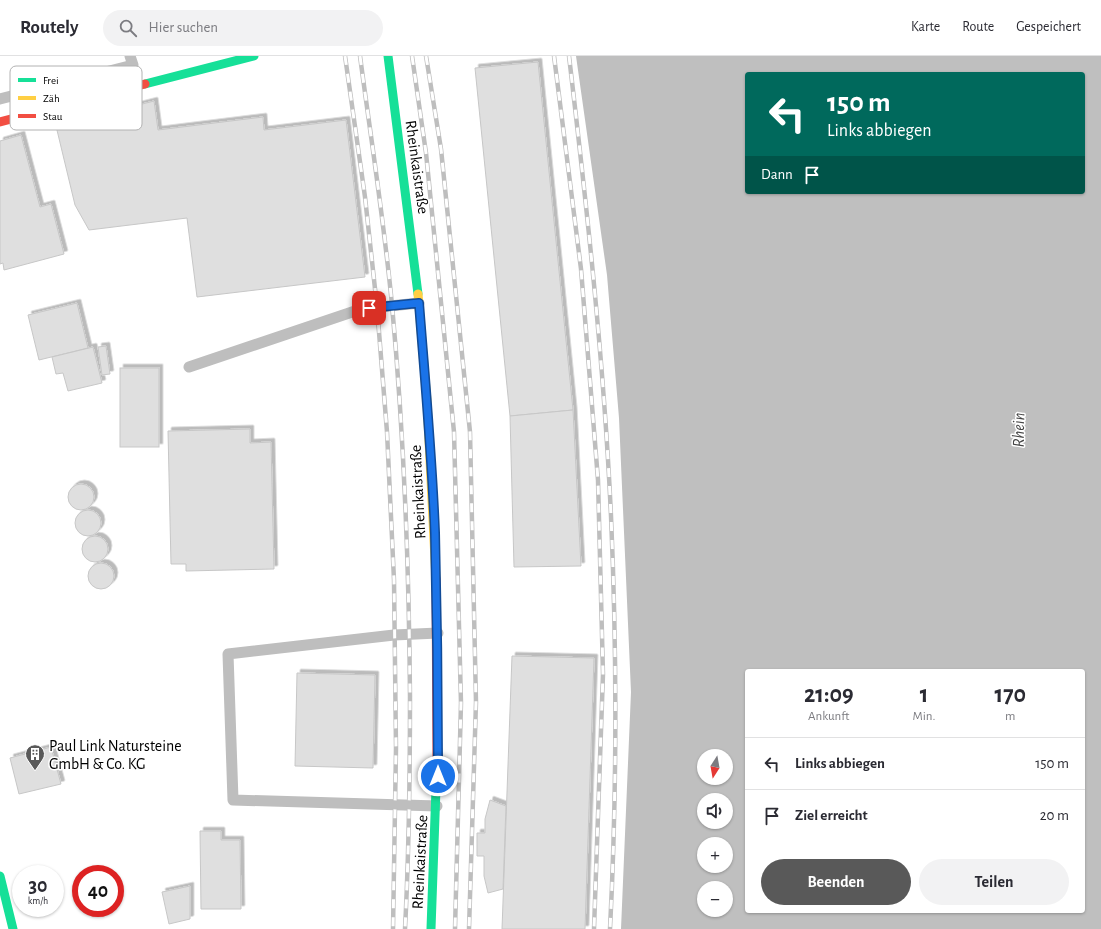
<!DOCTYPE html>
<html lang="de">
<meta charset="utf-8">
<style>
:root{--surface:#fff;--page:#f2f2f3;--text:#2b2b33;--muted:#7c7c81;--line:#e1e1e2;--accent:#595959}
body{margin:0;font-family:"Alegreya Sans",sans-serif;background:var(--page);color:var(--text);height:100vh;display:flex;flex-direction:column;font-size:15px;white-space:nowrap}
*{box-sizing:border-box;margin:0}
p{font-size:13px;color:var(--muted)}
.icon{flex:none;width:22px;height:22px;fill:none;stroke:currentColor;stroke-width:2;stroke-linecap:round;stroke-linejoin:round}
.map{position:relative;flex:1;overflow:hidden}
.side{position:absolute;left:745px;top:613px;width:340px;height:244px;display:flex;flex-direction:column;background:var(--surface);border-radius:4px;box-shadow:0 1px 3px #0004}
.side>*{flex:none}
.hud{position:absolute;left:745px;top:16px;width:340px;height:122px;border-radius:4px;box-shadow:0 1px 3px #0004;background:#00695c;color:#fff;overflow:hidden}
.needle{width:26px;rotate:191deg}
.tools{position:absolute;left:697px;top:693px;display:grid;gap:8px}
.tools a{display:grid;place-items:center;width:36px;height:36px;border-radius:50%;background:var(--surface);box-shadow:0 1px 3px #0004;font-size:20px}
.speed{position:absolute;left:12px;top:809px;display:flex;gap:8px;font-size:20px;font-weight:700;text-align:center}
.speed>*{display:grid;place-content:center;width:52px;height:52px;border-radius:50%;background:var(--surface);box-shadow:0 1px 3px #0004;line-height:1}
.speed small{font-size:10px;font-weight:400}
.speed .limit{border:6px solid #d22;background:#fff;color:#111}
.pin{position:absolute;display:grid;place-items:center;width:34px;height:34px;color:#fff;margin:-17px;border-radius:8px;box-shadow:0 2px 6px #0006}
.me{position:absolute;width:44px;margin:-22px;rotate:0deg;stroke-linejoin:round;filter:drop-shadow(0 0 3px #0008)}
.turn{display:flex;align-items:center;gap:14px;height:84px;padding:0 16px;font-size:18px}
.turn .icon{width:52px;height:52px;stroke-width:2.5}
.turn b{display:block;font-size:28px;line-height:34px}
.then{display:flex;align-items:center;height:38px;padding:0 16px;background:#0003;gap:8px;font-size:15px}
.eta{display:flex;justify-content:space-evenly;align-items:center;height:68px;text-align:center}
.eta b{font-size:24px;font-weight:600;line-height:28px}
.primary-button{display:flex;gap:8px;margin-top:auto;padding:8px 16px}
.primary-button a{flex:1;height:46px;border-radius:24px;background:var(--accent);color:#fff;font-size:16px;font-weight:600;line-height:46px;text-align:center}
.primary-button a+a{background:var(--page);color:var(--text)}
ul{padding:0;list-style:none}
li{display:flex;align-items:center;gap:12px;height:52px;padding:0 16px;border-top:1px solid var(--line)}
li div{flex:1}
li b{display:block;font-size:15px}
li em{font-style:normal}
header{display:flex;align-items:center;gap:24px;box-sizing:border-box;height:56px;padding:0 20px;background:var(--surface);border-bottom:1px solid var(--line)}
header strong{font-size:19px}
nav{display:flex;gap:22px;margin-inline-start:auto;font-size:14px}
.search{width:280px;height:36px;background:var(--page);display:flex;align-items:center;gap:10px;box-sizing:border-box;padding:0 14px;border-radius:22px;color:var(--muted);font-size:15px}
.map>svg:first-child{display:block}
</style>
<header>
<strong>Routely</strong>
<div class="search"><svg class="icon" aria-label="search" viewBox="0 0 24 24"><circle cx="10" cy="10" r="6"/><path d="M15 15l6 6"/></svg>Hier suchen</div>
<nav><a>Karte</a><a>Route</a><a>Gespeichert</a></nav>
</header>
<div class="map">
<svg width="1101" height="873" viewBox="0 0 1101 873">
<defs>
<filter id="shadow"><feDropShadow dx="3.5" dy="-3.5" stdDeviation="0" flood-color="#0004"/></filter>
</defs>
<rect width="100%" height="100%" fill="#fff"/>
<path fill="#bfbfbf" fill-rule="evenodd" d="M576,0H1101V873H621L631,636L619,362L607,219ZM747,18H1083V136H747ZM747,615H1083V855H747ZM704,700H726V722H704ZM704,744H726V766H704ZM704,788H726V810H704ZM704,832H726V854H704Z"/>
<g fill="#dfdfdf" stroke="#c7c7c7" filter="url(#shadow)">
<path d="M538,6L573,354L510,360L475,12Z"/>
<path d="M154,45L158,74L263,61L264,74L346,64L365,221L197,241L187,162L89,174L75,149L56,70Z"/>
<path d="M21,79L40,151L51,148L64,198L4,214L3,207L0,208V85Z"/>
<path d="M77,247L88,292L39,304L28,259Z"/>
<path d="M106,290L110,318L102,319L98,291Z"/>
<path d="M93,291L102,327L68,335L63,317L56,318L52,301Z"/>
<rect x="120" y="312" width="39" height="79"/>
<path d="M573,354L581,510L514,511L510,360Z"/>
<path d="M250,373V387L271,386L274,513L186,515V508H171L168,375Z"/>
<circle cx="81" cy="441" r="13"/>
<circle cx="88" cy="467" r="13"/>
<circle cx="95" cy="493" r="13"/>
<circle cx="101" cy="520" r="13"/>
<path d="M512,600L594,602L585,873H502Z"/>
<path d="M297,617L375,619L373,712L295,710Z"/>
<path d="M51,691L61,728L19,738L10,702Z"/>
<path d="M490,744L506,750L503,833L488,837L484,820V800H477V777H485V763Z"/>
<path d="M200,775H221V784H240L241,853H201Z"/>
<path d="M190,830V863L169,868L162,836Z"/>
</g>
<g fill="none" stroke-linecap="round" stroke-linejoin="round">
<g stroke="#bebebe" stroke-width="11">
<path d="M0,43L133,9L130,0"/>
<path d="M189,311L361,253L419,247"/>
<path d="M437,750L233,744L228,598L394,579L438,577"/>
</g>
<g stroke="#16e098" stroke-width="9">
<path d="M388,0L418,238"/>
<path d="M145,28L254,0"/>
<path d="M0,820L13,873"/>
<path d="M431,873L437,704"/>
</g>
<path stroke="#ffcf43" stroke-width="9" d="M418,238L427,345L436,523"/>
<g stroke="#f24e42" stroke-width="9">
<path d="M0,66L145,28"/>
<path d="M436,523L437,704"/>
</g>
<defs>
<g id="rail">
<path d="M345,0L365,141L377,251L387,376L394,524L396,692L393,873"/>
<path d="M360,0C371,83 384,165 392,249C404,379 409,509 410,640C410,717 409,796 405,873"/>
<path d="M412,0L426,97L454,376L461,647L455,873"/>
<path d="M426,0L441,93L470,376L476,646L469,873"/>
<path d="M554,0L581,213L598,424L603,618L594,873"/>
<path d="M569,0C587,153 604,306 611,460C617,598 617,735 610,873"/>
</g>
</defs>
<use href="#rail" stroke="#bebebe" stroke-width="4.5"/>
<use href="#rail" stroke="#fff" stroke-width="3" stroke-dasharray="9" stroke-linecap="butt"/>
</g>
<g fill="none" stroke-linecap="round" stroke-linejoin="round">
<defs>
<path id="route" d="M369,252L419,247C425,324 432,400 435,477C437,558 438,639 438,720"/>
</defs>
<use href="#route" stroke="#114b97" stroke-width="10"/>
<use href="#route" stroke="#1a73e8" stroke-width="7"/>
</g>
<defs>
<symbol id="building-pin" viewBox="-11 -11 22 30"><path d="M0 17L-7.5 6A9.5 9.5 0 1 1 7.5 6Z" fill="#595959" stroke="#fff"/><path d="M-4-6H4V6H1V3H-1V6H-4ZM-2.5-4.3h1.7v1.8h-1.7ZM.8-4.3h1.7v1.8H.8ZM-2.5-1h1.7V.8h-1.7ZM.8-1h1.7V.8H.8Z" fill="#fff"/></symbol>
</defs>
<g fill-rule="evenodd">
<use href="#building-pin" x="24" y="687" width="22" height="30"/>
</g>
<g text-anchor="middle" stroke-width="3" stroke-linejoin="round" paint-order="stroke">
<g font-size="16" fill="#000" stroke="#fff">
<text transform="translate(418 111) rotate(82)" y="6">Rheinkaistraße</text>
<text transform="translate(417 436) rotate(-93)" y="6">Rheinkaistraße</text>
<text transform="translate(419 806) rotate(-87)" y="6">Rheinkaistraße</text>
</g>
<g font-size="16" fill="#000" stroke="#fff" text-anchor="start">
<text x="49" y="695">Paul Link Natursteine<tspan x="49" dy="18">GmbH &amp; Co. KG</tspan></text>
</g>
<g font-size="17" font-style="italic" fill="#444" stroke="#fff">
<text transform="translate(1018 374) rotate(-89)" y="6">Rhein</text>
</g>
</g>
<rect x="10" y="10" width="132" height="64" rx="6" fill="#fff" stroke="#b2b2b2" stroke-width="1"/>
<rect x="18" y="22" width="18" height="4" fill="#16e098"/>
<rect x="18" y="40" width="18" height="4" fill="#ffcf43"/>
<rect x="18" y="58" width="18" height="4" fill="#f24e42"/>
<g font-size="11" fill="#000">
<text x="43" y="28">Frei</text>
<text x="43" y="46">Zäh</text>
<text x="43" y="64">Stau</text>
</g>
</svg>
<div class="tools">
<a><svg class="needle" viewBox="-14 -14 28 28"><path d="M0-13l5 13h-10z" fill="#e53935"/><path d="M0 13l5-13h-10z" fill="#7c7c81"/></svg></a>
<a><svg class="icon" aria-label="sound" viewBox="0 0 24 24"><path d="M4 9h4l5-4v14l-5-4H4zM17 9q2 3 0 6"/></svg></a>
<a>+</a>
<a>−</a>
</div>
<div class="speed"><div>30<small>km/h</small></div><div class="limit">40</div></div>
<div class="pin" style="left:369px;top:252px;background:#d93025"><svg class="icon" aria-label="arrive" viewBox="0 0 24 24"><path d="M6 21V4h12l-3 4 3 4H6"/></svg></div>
<svg class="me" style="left:438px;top:720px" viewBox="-20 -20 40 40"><circle r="17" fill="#1a73e8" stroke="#fff" stroke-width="3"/><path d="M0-11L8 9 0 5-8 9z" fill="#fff"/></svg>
<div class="hud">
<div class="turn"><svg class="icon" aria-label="left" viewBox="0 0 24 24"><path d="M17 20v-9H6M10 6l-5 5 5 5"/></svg><div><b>150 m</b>Links abbiegen</div></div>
<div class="then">Dann<svg class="icon" aria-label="arrive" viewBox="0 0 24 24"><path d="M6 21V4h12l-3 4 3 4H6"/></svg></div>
</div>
<section class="side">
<div class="eta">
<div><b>21:09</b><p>Ankunft</p></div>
<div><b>1</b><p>Min.</p></div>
<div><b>170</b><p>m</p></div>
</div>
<ul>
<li><svg class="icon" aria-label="left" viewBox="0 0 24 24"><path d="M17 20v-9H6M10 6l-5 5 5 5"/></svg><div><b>Links abbiegen</b></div><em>150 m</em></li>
<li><svg class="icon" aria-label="arrive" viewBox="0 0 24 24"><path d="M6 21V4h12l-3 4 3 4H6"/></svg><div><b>Ziel erreicht</b></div><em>20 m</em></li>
</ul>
<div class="primary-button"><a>Beenden</a><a>Teilen</a></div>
</section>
</div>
